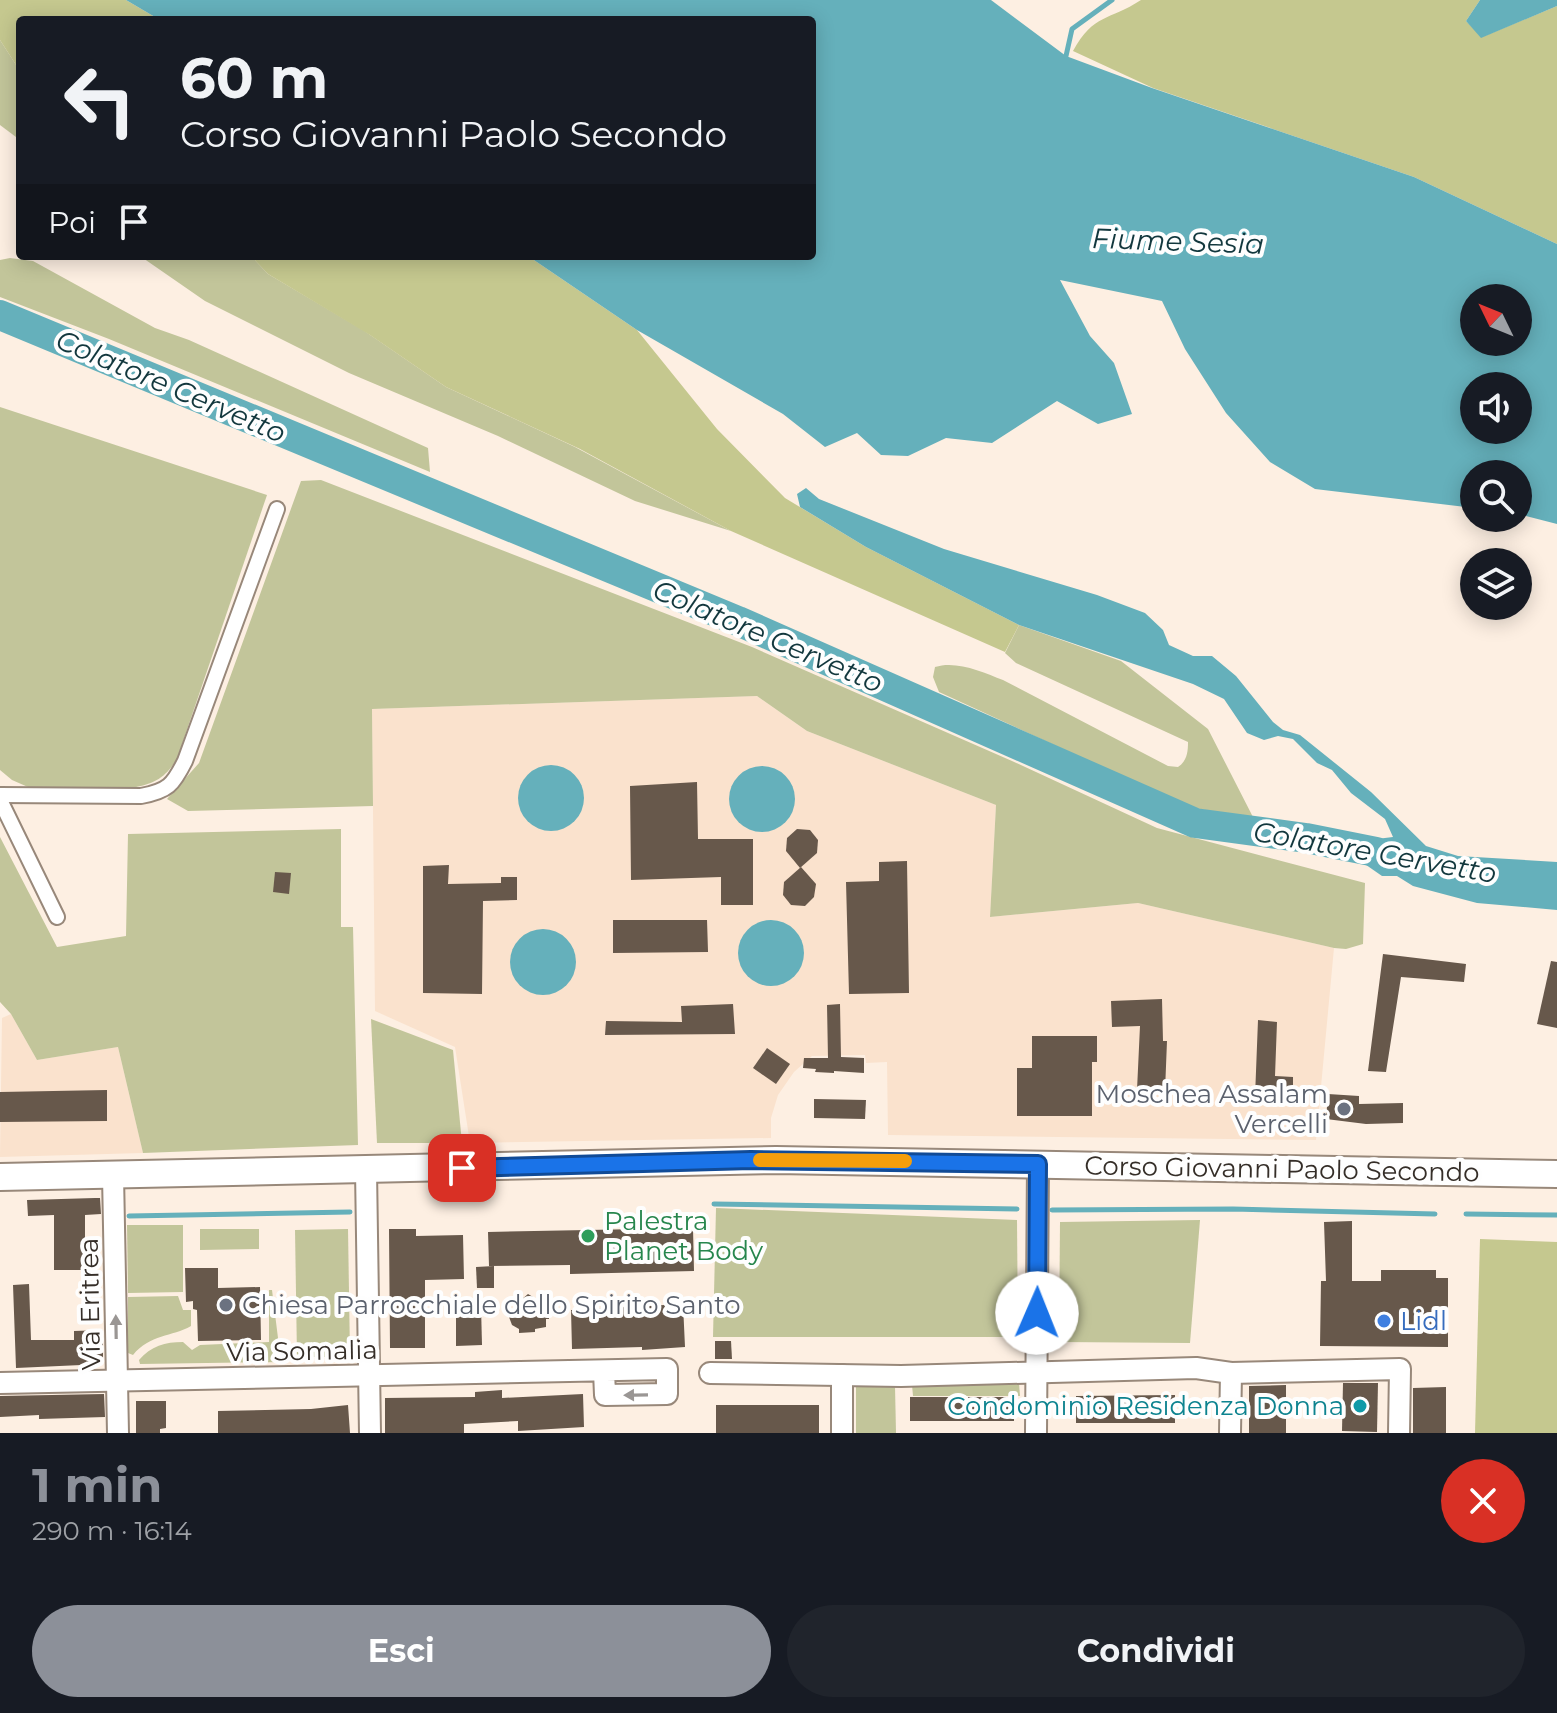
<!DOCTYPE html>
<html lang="it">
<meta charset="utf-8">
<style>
:root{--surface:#171b24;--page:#20242c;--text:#f1f3f6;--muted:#9ea1a6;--accent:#8c9099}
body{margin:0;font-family:Montserrat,sans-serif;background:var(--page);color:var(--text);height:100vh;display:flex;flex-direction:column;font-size:30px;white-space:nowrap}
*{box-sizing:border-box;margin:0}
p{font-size:26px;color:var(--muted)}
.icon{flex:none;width:44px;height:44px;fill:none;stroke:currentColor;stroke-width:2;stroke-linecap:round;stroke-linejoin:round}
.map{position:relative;height:1433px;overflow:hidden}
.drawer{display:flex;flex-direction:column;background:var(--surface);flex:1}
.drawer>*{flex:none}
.top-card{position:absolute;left:16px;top:16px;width:800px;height:244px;border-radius:8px;box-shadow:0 4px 20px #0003;background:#171b24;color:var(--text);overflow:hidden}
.needle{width:52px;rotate:313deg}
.controls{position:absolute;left:1460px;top:284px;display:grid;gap:16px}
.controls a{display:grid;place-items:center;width:72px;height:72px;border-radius:50%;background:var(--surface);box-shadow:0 4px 20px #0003;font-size:40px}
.pin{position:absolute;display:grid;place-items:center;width:68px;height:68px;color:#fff;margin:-34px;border-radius:16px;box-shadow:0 4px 12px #0006}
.me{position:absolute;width:88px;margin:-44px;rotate:1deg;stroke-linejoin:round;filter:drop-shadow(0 0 6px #0008)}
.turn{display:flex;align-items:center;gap:28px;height:168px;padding:0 32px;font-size:36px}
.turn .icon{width:104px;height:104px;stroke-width:2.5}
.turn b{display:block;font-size:56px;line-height:68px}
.then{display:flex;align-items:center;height:76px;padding:0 32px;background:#0003;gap:16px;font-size:30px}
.round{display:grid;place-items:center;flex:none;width:84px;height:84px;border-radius:42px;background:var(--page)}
.headline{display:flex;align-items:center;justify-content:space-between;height:136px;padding:0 32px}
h1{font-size:48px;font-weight:700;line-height:60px;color:var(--accent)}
.button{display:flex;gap:16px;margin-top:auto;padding:16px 32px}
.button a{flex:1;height:92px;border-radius:48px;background:var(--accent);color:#fff;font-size:32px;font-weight:700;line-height:92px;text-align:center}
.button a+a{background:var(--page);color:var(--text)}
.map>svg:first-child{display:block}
</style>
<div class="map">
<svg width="1557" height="1433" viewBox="0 0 1557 1433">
<rect width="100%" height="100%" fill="#fdefe2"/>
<g fill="#fae2cd">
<path d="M757,696L807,731L996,805L990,917L1138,903L1334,948L1316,1140L888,1135L887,1062L866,1063L865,1055L812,1056L794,1072L778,1095L771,1118V1138L470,1143L455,1047L375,1011L372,709Z"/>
<path d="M11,1014L37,1060L118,1047L143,1153L0,1157L2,1018Z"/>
</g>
<g fill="#c2c59a">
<path d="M0,40L20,71V140L0,125Z"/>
<path d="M140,256H251L268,274L363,330L446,387L575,447L731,531L635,501L498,436L349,373L205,301Z"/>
<path d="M10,258L33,261L155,328L189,340L428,448L430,472L109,339L0,297V260Z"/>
<path d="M0,407L267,495L177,759C166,776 157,783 136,787H28L12,780L0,770Z"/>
<path d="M321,480L752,647L1012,761L1157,828L1365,883L1363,944L1346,949L1334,948L1138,903L990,917L996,805L807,731L757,696L372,709L373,806L188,811L167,799L199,763L301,481Z"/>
<path d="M1019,625L1121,661L1208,729L1254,819L1189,807L939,692L933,677L935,667C956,660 983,672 1003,680L1168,766L1178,767C1187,761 1188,752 1188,742L1016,663L1005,653Z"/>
<path d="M341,829V927H353L358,1145L143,1153L118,1047L37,1060L11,1014L0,1002V837L57,947L126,936L128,834Z"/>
<path d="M371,1019L453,1050L462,1143H377Z"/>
<path d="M716,1208L1017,1220L1018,1337H713Z"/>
<path d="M1200,1220L1190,1343L1059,1342L1060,1222Z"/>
<path d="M127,1225H183V1292L128,1293Z"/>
<path d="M200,1229H259V1249L200,1250Z"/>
<path d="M348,1229L350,1357H297L295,1230Z"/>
<path d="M269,1290H272L281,1362L140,1364L139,1360C151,1346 165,1342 183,1342L192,1350L200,1345L269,1342Z"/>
<path d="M178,1296L183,1310H191V1326C172,1337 150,1334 133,1355L128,1353V1297Z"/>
<path d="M1019,1383L1020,1396H913L912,1385Z"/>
<path d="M856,1386H895L896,1433H856Z"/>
</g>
<g fill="#c5c88f">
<path d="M0,0H126L160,20H20V71L0,40Z"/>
<path d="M1141,0H1480L1466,21L1482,37L1557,6V244L1414,177L1153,88L1073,51C1094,13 1109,21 1141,0Z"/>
<path d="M251,256H528L637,330L717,429L785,498L866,547L1019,625L1005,652L731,531L580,449L446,387L370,335L268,274Z"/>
<path d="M1480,1239L1557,1242V1433H1475Z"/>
</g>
<g fill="#65b0bb" fill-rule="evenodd">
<path d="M126,0H991L1066,56L1152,88L1414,177L1557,244V524L1518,514V474H1474V508L1315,489L1270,462L1226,413L1185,349L1162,301L1060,280L1090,336L1114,363L1132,414L1098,424L1057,401L992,443L946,438L908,456L881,455L857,433L825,447L783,414L637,330L528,256H812V20H160ZM1518,298V342H1474V298ZM1474,386H1518V430H1474Z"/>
<path d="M1480,0H1557V6L1481,38L1466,21Z"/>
<path d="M806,488L819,499L944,549L1097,595L1145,613L1163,630L1169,645L1193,656H1212L1236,676L1273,722L1283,730L1300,735L1371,792L1426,846L1458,856L1557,862V910L1477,903L1413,886L1397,876H1382L1336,844L1393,837L1385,819L1351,793L1332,770L1317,763L1293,739L1278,736L1264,740L1247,733L1224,699L1193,684L1019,625L866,547L800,507L797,494Z"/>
<circle cx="551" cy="798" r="33"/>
<circle cx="762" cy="799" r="33"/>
<circle cx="771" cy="953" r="33"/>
<circle cx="543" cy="962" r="33"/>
</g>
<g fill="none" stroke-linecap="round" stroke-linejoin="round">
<g stroke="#65b0bb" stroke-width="5">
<path d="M1066,56L1072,29L1112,0"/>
<path d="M714,1204L1017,1209"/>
<path d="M1052,1210L1233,1209L1435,1214"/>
<path d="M1466,1214L1557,1215"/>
<path d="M129,1216L350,1212"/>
</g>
<path stroke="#65b0bb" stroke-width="30" d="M0,315L738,621L1195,823L1306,838L1376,852"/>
</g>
<g fill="#67584b">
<path d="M697,782L698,839H753V905H721V877L631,880L630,786Z"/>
<path d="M797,829L810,830L818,840L817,853L800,868L786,851L787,838Z"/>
<path d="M907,861L909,993L849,994L846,882L879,881V862Z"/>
<path d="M449,865L448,884L501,883V877H517V900L483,901L482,994L423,993V866Z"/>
<path d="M801,867L816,884L814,897L805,906L791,905L783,895L784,882Z"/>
<path d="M275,872L291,873L289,894L273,892Z"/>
<path d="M613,920H707L708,952L613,953Z"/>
<path d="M1383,954L1466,964L1464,982L1401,977L1386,1072L1368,1071Z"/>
<path d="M1551,961L1557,962V1028L1537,1024Z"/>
<path d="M1162,999L1163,1041H1167L1165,1091L1137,1090L1140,1026L1112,1027L1111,1001Z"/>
<path d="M733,1004L735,1034L605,1035L606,1021L682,1022L681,1006Z"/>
<path d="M840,1004L841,1057L864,1058V1073L834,1071V1073L815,1072L816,1069L803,1068L804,1058H828L827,1005Z"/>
<path d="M1258,1020L1277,1022L1275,1076L1293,1077V1097H1255Z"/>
<path d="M1032,1036H1097V1062H1092V1116H1017V1068H1032Z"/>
<path d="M767,1048L790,1064L776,1084L753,1068Z"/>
<path d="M107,1090V1121L0,1122V1092Z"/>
<path d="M1328,1094L1359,1096V1104L1403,1103V1123L1366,1124L1326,1119Z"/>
<path d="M814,1099L866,1100L865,1119L814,1118Z"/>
<path d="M95,1198H100L101,1214L85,1215V1270H54V1215L28,1216L27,1200Z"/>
<path d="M1352,1221V1281H1381V1270H1436V1278H1448V1347L1320,1346L1321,1281H1326L1324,1222Z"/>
<path d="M693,1228L694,1271L570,1274V1265L489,1266L488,1232Z"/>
<path d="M389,1229H416V1236L463,1235L464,1279L425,1280V1348H390Z"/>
<path d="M494,1266V1288H477L476,1267Z"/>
<path d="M185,1268H218V1288L260,1287L261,1340L198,1341L197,1310L193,1309V1301L186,1302Z"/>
<path d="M29,1284L31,1340H74V1331L103,1330V1364L16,1368L13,1285Z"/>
<path d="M528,1294L533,1297L535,1302L548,1301L549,1319H546V1327L535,1329V1332L519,1333V1329L512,1325L509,1317L515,1311V1300H521Z"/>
<path d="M683,1304L685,1347L642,1350V1347L572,1349L571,1310Z"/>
<path d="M481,1306L482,1345L456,1346V1307Z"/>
<path d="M715,1341H731L732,1359H715Z"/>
<path d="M1343,1383H1378L1377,1432L1342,1431Z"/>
<path d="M1286,1385V1433H1249V1386Z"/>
<path d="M1446,1387V1433H1413V1388Z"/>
<path d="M502,1390V1398L583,1394L584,1427L518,1431V1421L464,1424V1433H385V1398L475,1397V1392Z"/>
<path d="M104,1394L105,1417L39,1419V1415L0,1417V1396Z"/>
<path d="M1175,1395V1423H1076V1396Z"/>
<rect x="910" y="1397" width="104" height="24"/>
<path d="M136,1401H166V1428L160,1429V1433H136Z"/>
<path d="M348,1405L350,1433H218V1411L311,1409Z"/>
<rect x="716" y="1405" width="103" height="28"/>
</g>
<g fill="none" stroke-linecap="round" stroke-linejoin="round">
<defs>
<g id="pedestrian">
<path d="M0,795L141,796C168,791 173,785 185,761L277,509"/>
<path d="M0,800L57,917"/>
</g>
<g id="minor">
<path d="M366,1170L370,1433"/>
<path d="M113,1175L118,1433"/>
<path d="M710,1373L901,1376L1196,1368L1231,1373L1400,1369L1399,1433"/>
<path d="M0,1383L667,1369V1394L605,1395L604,1371"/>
<path d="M842,1433V1375"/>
<path d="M1036,1433L1038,1164"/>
<path d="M1230,1433L1231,1373"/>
</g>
<path id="secondary" d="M0,1177L776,1160L1557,1174"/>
</defs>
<use href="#pedestrian" stroke="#98887a" stroke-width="18"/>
<use href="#minor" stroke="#98887a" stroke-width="24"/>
<use href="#secondary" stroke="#98887a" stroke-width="30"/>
<use href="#pedestrian" stroke="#fff" stroke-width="14"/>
<use href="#minor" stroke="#fff" stroke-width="20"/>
<use href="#secondary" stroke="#fff" stroke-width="26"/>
</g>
<defs><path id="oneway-solid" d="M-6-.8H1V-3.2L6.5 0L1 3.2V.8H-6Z" transform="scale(2)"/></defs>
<g fill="#9a9694">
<use href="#oneway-solid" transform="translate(116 1327) rotate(-91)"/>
<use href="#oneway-solid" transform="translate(636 1395) rotate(179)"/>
</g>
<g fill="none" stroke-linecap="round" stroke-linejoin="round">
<defs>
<path id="route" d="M462,1168L751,1160L1038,1164L1037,1313"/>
</defs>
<use href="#route" stroke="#114b97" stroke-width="20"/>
<use href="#route" stroke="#1a73e8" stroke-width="14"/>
<path stroke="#f59e0b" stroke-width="14" d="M760,1160L905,1161"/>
</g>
<g fill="#6b7280" stroke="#fefefe" stroke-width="3">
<circle cx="1344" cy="1109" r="8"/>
<circle cx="226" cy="1305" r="8"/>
</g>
<circle fill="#2e9e5b" stroke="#fefefe" stroke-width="3" cx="588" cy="1236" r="8"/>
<circle fill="#3f7fe0" stroke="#fefefe" stroke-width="3" cx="1384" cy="1321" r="8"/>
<circle fill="#0f9aa8" stroke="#fefefe" stroke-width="3" cx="1360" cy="1406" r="8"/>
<g text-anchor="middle" stroke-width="8" stroke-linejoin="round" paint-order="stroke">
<g font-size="26" fill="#5b616d" stroke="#fefefe" text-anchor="end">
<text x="1328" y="1103">Moschea Assalam<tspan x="1328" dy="30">Vercelli</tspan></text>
<text x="242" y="1314" text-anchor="start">Chiesa Parrocchiale dello Spirito Santo</text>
</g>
<g font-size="26" fill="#352e28" stroke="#fefefe">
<text transform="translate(1282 1169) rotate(1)" y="9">Corso Giovanni Paolo Secondo</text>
<text transform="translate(90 1304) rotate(-91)" y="9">Via Eritrea</text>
<text transform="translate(302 1351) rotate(-1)" y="9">Via Somalia</text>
</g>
<g font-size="26" fill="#27864d" stroke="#fefefe" text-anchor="start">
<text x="604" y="1230">Palestra<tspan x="604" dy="30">Planet Body</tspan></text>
</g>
<g font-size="26" fill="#366cbe" stroke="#fefefe" text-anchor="start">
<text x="1400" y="1330">Lidl</text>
</g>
<g font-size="26" fill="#0d838f" stroke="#fefefe" text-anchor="end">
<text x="1344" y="1415">Condominio Residenza Donna</text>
</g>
<g font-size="28" font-style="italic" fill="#12373d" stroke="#fefefe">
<text transform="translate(1178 241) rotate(2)" y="10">Fiume Sesia</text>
<text transform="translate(171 386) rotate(23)" y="10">Colatore Cervetto</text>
<text transform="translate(768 636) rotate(23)" y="10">Colatore Cervetto</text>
<text transform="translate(1375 852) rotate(10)" y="10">Colatore Cervetto</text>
</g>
</g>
</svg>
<div class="controls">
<a><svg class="needle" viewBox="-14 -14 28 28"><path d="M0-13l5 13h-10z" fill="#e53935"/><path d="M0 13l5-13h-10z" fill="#9ea1a6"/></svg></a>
<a><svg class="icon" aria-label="sound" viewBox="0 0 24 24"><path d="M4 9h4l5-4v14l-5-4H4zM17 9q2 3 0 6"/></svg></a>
<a><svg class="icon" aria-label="search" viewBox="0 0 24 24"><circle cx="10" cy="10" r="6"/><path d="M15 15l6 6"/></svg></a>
<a><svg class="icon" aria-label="layers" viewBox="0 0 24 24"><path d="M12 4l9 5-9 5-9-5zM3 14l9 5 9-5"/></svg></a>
</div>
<div class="pin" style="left:462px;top:1168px;background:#d93025"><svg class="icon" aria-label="arrive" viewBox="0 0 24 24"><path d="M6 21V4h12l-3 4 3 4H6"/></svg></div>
<svg class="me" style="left:1037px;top:1313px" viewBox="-20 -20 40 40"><circle r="19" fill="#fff"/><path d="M0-13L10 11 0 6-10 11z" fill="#1a73e8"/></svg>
<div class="top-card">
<div class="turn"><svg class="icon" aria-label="left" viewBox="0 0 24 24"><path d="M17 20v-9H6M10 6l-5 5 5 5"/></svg><div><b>60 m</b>Corso Giovanni Paolo Secondo</div></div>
<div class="then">Poi<svg class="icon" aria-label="arrive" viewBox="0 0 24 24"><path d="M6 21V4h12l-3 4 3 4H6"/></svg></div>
</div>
</div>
<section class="drawer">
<div class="headline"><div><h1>1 min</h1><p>290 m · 16:14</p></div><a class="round" style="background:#d93025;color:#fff"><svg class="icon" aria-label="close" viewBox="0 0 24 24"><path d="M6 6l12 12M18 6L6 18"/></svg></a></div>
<div class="button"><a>Esci</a><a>Condividi</a></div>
</section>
